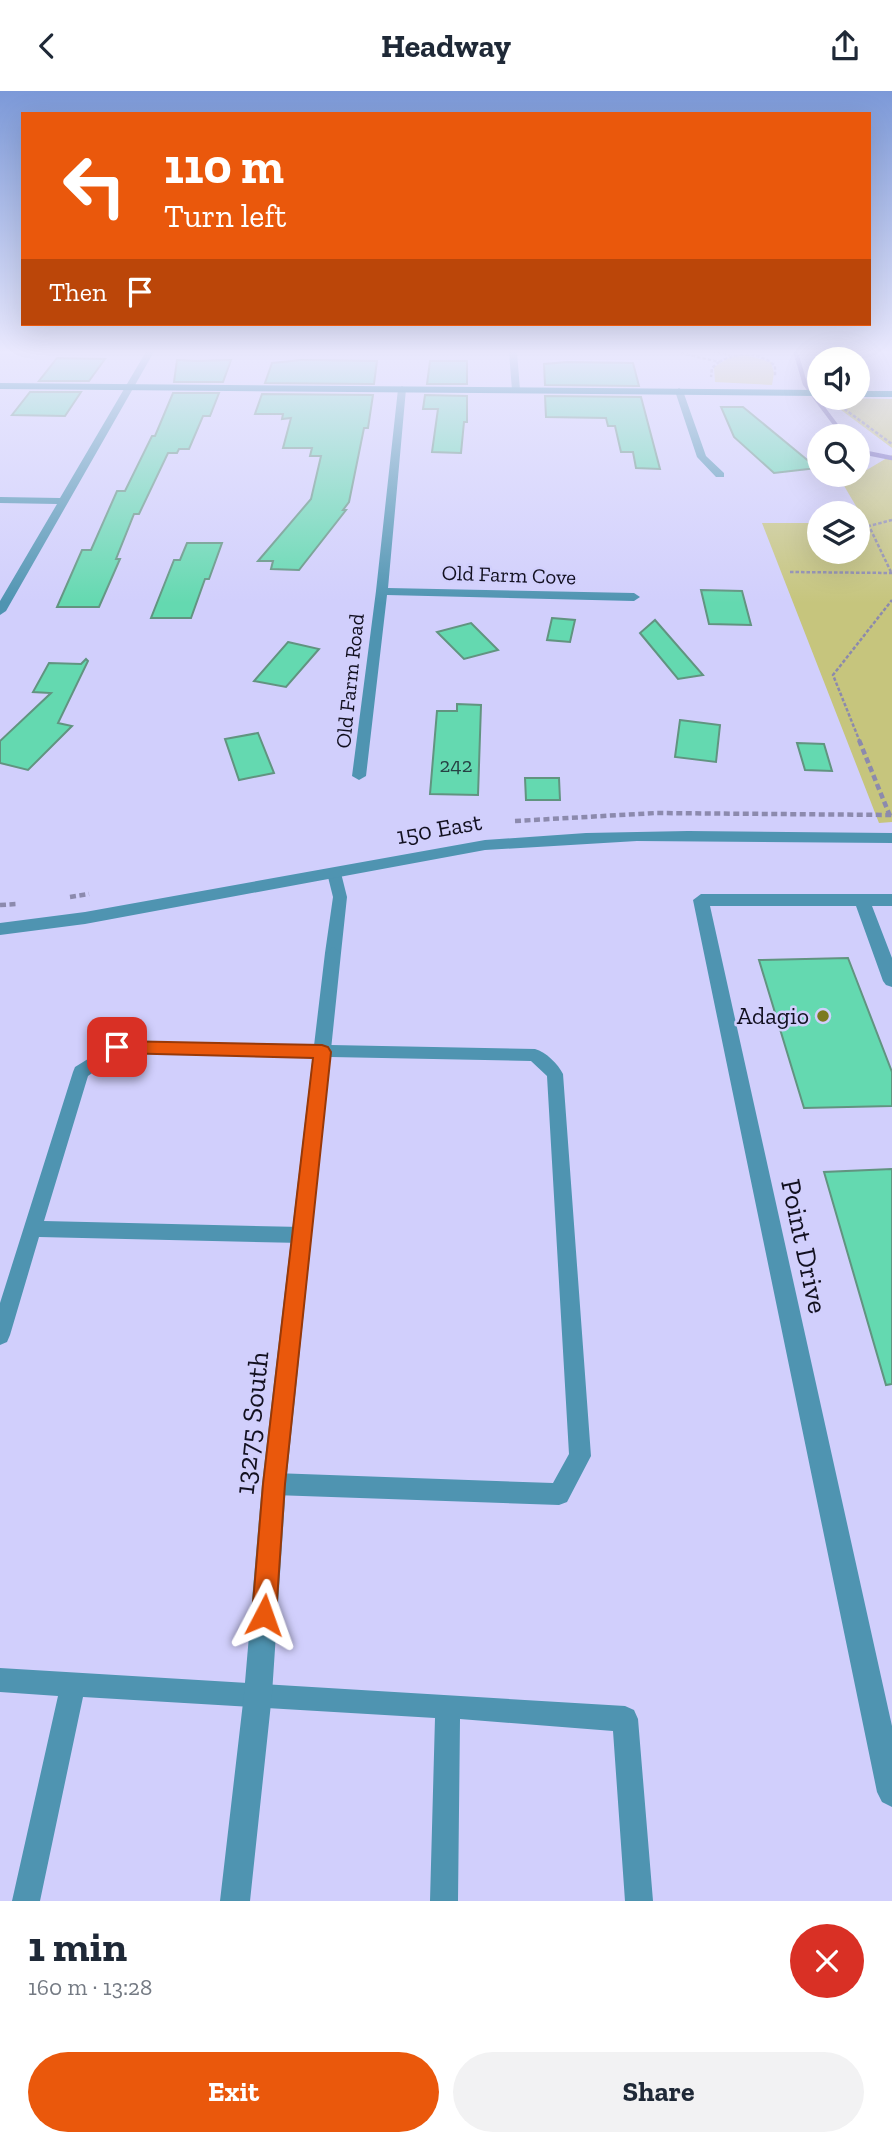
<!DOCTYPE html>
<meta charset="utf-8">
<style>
:root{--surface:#fff;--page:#f2f2f3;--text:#1f2937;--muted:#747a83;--accent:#ea580c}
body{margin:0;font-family:"Zilla Slab",serif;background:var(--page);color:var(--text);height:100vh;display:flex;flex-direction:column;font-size:26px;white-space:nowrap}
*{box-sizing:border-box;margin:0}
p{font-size:23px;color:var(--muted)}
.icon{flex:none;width:38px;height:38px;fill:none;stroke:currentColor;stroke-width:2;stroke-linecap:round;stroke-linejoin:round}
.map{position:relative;height:1810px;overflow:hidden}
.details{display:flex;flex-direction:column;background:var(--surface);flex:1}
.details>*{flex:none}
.top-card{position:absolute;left:21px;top:21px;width:850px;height:214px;border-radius:0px;box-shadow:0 7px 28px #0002;background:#ea580c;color:#fff;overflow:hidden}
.controls{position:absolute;left:807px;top:256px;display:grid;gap:14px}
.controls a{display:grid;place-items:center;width:63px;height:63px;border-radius:50%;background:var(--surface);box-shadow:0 7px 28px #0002;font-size:35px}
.pin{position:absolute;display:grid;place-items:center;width:60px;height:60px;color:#fff;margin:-30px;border-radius:14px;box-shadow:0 4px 10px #0006}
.me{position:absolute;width:77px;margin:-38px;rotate:4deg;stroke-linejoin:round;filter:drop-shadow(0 0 5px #0008)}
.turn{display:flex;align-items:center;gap:24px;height:147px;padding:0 28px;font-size:32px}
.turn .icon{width:91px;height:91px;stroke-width:2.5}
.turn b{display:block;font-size:49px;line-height:60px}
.then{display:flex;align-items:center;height:66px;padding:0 28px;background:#0003;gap:14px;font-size:26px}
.round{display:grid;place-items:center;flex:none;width:74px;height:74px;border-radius:37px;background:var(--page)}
.summary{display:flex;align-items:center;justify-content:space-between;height:119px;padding:0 28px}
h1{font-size:42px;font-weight:700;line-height:52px}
.primary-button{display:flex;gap:14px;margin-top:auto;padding:14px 28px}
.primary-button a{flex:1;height:80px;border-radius:42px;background:var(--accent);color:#fff;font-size:28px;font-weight:700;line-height:80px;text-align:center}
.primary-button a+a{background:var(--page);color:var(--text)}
header{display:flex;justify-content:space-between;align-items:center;height:91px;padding:0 28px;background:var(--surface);font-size:32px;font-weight:700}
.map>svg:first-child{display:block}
</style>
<header><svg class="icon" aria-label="back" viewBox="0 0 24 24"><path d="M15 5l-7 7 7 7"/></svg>Headway<svg class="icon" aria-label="share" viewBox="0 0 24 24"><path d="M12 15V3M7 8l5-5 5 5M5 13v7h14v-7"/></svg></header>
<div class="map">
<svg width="892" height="1810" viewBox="0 0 892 1810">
<rect width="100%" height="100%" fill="#d1cffc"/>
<g fill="#c6c57d">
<path d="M746,264L771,271L774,282L772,294L715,291L714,276L732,265Z"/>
<path d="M825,307L892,308V357Z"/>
<path d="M892,364V731L879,732L762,432H819V460H858V433L866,432L843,393Z"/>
</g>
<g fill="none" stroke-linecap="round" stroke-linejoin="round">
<g stroke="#7a70c1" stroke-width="4.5">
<path d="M795,259L805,293L844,345"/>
<path d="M858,357L862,361L892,367"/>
</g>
</g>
<g fill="#64d9b0" stroke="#619480" stroke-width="2">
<path d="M57,267L105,268L89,290H39Z"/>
<path d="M177,269L196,270L231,269L223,291H174Z"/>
<path d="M301,269L377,270L374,293L265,292L272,272Z"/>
<path d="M430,270H467V293H427Z"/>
<path d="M567,271L633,272L639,295L545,294L544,273Z"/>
<path d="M30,301H81L65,325L12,324Z"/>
<path d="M173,302H219L210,325H203L189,358H179L177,362H168L139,423H134L116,468H120L99,516H57L82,459H91L117,400H125L152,345H155Z"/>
<path d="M262,303L373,304L368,337H364L349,411L343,419H346L299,479L271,478L273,470H258L311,408L321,365H310L312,357H283L291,327L282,328L283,323H255Z"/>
<path d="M425,304L467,305V331H464L461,362L432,361L438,318H423Z"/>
<path d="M545,305L641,306L660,378L636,377L633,361H621L615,335H608L606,327L546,326Z"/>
<path d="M721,316H743L817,377L774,382L734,346Z"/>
<path d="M187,452H222L209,488H205L191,527H151L174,469H180Z"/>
<path d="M701,499L742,500L751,534L709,533Z"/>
<path d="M552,527L575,529L570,551L547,549Z"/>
<path d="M655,529L703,584L678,588L640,542Z"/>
<path d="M471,532L498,559L464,568L437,541Z"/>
<path d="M288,551L319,558L286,596L254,590Z"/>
<path d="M86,568L88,570L58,632L72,635L28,679L0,672V650L51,602L33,601L49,572L81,573Z"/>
<path d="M457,613L481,614L478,704L430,703L437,620H457Z"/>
<path d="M680,629L720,634L716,671L675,666Z"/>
<path d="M258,642L274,682L239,689L225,648Z"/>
<path d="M797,652L824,653L832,680L805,679Z"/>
<path d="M525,687H559L560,709H526Z"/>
<path d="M848,867L892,981V1015L804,1017L759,869Z"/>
<path d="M892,1078V1293L886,1294L824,1081Z"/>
</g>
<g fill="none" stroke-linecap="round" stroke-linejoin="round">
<g stroke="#8c8aad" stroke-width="2.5" stroke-dasharray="3.5 2" stroke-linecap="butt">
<path d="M707,259L730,264"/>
<path d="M816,259L819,268"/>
<path d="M681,262L719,271L712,277L711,286"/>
<path d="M719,271C737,261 759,260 775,275V285"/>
<path d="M831,308L892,353"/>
<path d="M790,481L892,482"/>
<path d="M891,481L869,435L892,429"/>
<path d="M860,651L833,584L892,509"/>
</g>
<g stroke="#8c8aad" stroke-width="4.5" stroke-dasharray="6 3.5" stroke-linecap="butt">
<path d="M859,649L890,725"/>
<path d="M515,730L656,722L892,724"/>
<path d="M70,806L89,803"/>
<path d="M0,814L17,813"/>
</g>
<g fill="#4f94b1" fill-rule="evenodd">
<path d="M334,777L341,782L347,806L341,862L333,867L325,862L333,806L327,782Z"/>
<path d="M117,950L535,958C546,961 558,973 563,983L591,1365L567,1411L559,1414L274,1404L266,1401L263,1393L266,1385L274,1382L553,1392L569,1363L547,985L531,970L120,962L88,985L44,1130L302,1136L309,1138L311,1144L309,1150L302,1152L39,1146L10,1244L7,1251L0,1254V1212L73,981L75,976Z"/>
<path d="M0,1577L625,1615L634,1619L638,1628L653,1810H625L613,1640L460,1628L458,1810H430L435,1627L83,1606L40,1810H12L58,1605L0,1601Z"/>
</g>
<g fill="#4f94b1" fill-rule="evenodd">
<path d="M147,259H155L6,520L0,524V510L57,413L0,412V406L60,407Z"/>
<path d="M416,259H671L667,261H517L520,299L516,302L512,299L509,261H420Z"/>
<path d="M402,295L406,298L388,497L634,502L640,506L634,510L387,504L366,685L359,689L352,685L376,500L398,298Z"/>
<path d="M679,297L683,300L706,365L724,382V386H716L697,366L675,300Z"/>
<path d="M701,803H892V815H872L892,867V896L886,894L883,890L856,815H710L892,1635V1716L882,1711L877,1701L693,809Z"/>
<path d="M333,856L341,862L286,1393L272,1603L250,1810H220L244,1603L262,1393L325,862Z"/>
</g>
<path fill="#4f94b1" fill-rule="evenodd" d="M688,740L892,742V752L637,750L485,759L85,833L0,844V832L85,821L485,749L586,742Z"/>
<g fill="#027193" fill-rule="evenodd">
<path d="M0,292L819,299V305L0,298Z"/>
<rect x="858" y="300" width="34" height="6"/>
</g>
</g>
<linearGradient id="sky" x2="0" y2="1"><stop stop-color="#7c99d8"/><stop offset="0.51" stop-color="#eae9fe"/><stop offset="1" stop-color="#eae9fe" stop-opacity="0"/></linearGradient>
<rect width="892" height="512" fill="url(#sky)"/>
<path fill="#ea580c" stroke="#983908" stroke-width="2" d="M117,950L322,954L328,956L331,961L285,1393L276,1524L272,1533L264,1536L255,1533L252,1524L263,1393L313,967L117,962L111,961L108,956L111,951Z"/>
<circle fill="#7c7a20" stroke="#d1cffc" stroke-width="2.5" cx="823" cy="925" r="7"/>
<g text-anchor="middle" stroke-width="5" stroke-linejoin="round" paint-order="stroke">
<g font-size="21" fill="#121020" stroke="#d1cffc">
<text transform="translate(509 484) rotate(2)" y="7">Old Farm Cove</text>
<text transform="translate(350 590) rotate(-84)" y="7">Old Farm Road</text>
</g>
<g font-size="21" fill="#264244">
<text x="456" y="681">242</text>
</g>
<g font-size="24" fill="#121020" stroke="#d1cffc">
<text transform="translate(439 738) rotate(-10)" y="8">150 East</text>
</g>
<g font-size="24" fill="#121020" stroke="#d1cffc" text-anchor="end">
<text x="809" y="933">Adagio</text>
</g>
<g font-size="28" fill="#121020" stroke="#d1cffc">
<text transform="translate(805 1155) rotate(78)" y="10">Point Drive</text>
<text transform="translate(251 1332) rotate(-84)" y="10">13275 South</text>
</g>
</g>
</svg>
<div class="controls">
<a><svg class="icon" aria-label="sound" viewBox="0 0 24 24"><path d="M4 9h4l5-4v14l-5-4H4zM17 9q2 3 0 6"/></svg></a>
<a><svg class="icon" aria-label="search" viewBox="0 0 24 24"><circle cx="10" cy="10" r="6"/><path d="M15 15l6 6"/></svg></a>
<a><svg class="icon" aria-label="layers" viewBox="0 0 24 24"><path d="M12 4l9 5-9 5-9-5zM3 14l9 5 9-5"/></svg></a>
</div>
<div class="pin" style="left:117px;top:956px;background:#d93025"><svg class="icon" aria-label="arrive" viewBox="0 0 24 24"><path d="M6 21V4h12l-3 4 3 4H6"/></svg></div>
<svg class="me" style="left:264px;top:1524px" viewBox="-20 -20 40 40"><path d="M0-17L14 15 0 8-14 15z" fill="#ea580c" stroke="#fff" stroke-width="4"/></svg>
<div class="top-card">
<div class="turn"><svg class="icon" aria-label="left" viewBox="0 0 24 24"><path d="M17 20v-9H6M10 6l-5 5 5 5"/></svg><div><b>110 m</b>Turn left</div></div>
<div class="then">Then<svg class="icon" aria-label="arrive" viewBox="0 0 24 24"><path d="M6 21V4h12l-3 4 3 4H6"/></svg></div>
</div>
</div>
<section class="details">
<div class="summary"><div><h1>1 min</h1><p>160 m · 13:28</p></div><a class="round" style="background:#d93025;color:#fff"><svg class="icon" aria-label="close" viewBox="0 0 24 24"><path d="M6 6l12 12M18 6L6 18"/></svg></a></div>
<div class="primary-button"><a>Exit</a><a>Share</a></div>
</section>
